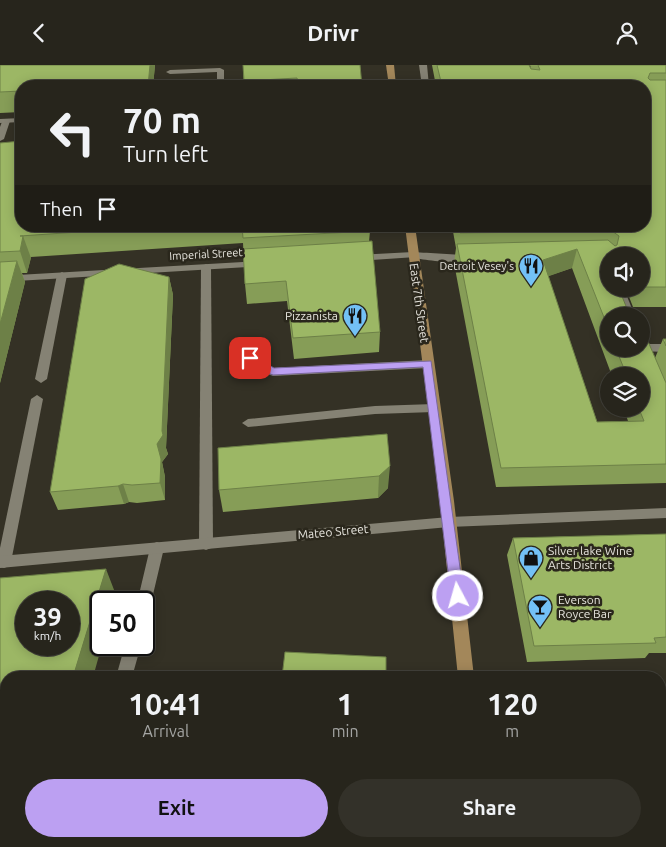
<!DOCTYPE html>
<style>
:root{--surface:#27251c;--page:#333129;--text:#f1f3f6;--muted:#a4a5a3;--line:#43423b;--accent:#bca0f2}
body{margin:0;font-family:Ubuntu,sans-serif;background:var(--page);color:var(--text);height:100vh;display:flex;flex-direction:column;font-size:19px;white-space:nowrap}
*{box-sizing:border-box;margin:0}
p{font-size:16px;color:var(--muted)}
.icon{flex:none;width:28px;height:28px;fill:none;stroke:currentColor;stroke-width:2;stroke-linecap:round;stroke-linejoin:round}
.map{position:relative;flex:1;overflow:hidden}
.sheet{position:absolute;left:0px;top:606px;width:666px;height:176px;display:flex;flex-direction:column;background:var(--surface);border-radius:20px 20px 0 0;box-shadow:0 2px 12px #0003,0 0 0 1px var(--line)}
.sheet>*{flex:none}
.hud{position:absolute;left:15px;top:15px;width:636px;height:152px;border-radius:20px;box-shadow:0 2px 12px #0003,0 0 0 1px var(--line);background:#27251c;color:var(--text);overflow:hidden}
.buttons{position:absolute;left:600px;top:182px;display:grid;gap:10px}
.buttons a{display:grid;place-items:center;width:50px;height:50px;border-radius:50%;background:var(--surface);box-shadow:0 2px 12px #0003,0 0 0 1px var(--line);font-size:25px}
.speed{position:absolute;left:15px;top:526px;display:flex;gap:10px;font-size:25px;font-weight:700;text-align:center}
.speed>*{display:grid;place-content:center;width:65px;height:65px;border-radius:50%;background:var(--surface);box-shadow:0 2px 12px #0003,0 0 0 1px var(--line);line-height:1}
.speed small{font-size:12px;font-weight:400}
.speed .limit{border:2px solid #111;border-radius:8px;background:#fff;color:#111}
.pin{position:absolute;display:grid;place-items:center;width:42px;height:42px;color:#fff;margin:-21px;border-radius:10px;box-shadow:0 2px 8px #0006}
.me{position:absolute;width:55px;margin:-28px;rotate:354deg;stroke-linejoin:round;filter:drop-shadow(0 0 4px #0008)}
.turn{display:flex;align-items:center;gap:18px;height:105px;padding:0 25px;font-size:22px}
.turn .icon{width:65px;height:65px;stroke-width:2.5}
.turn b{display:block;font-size:35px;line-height:42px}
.then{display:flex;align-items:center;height:48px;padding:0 25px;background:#0003;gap:10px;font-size:19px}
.eta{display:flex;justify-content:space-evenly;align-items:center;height:85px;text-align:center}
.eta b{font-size:30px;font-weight:700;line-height:35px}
.action{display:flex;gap:10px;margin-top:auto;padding:10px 25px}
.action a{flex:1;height:58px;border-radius:30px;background:var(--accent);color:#111;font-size:20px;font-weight:700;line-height:58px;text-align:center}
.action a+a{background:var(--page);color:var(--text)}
header{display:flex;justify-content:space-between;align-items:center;height:65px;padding:0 25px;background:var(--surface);font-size:22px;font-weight:700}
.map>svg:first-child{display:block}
</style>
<header><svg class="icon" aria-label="back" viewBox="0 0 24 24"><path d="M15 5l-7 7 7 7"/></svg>Drivr<svg class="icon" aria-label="person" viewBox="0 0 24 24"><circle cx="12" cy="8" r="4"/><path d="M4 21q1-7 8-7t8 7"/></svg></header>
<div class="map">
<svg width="666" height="782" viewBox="0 0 666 782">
<rect width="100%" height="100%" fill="#343125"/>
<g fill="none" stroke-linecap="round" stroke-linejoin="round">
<g fill="#858274" fill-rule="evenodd">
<path d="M419,0H427L429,21H422Z"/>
<path d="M220,3L224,5V21H217V7L170,9L166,7L170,5Z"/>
<path d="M3,54L10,56L4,74L0,76V62Z"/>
<path d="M413,187C424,188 470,189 475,193C466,201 422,195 410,192L408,190Z"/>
<path d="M206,199L211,202L213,479L211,483L206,485L201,483L199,479L201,202Z"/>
<path d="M62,207L67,210L47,314L41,318L35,314L57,210Z"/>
<path d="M614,224H624L635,251H625Z"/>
<path d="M246,276L250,277L260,295L274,303L428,295L434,299L428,303L273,311C256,306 247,296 241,280Z"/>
<path d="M643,279H666V287L639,286L638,284H641Z"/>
<path d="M37,330L43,334L11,497L9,501L4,503L0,502V483L31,334Z"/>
<path d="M434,339L440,343L434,347L375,349L248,362L242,358L248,354L375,341Z"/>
<path d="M157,477L162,479L164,483L151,538L149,543L144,544V538H137L150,483L152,479Z"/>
<path d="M125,580H141L132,612H116Z"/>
<path d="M73,776H91L89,782H71Z"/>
</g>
<g fill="#858274" fill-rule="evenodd">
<path d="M413,187L418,190L416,192L357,196L352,193L357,190Z"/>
<path d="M260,196L265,199L263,201L0,217V211Z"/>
</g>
<g fill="#858274" fill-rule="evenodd">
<path d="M21,53V57L0,58V54Z"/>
<path d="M666,443V453L449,462L0,503V491L449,452Z"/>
</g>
<g fill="#a3875a" fill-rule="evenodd">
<path d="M386,0H394L396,21H389Z"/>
<path d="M405,161H415L454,436L474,612H458L440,436Z"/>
<path d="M467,776H485L486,782H468Z"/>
</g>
</g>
<g fill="#869d57" fill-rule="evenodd">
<path d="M0,0H155L153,21H21V47L0,48Z"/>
<path d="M243,0L362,21H244Z"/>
<path d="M432,0H529L531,4L530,0H666V242H633L626,224L622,233L609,251V284H641L655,293L663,274H666V418L496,422L454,198L456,183L452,161H645V21H436ZM609,191H641V224H609ZM572,203L612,311H641V344H624L628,356L597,357L548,211Z"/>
<path d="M0,78L21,161H368L370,166L369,177L380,267L379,287L294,294L287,236L247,239L245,219L243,178L31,192L27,208H22L25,217L0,318Z"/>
<path d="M169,212L173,230L166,383L168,389L162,397L165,412V435L137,438L129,437L124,439L58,445L50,427Z"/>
<path d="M387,369L388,423L378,433L223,447L219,425Z"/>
<path d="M666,469V588H649L645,593L527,597L507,490L513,473Z"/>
<path d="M548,776H660L666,782H548Z"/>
</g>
<g fill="#6d8047">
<path d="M150,0H155L153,21H148Z"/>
<path d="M23,171L31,193L27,208L20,186Z"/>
<path d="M577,184L572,203L538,215L543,195Z"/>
<path d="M17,196L25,217L0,318V259Z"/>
<path d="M169,212L173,230L166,383L168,389L162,397L165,412V435L160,418L157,379L162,366Z"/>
<path d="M390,401L388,423L378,433L379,411Z"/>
<path d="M123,419L129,437L124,439L118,421Z"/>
<path d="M106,504L116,530L114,538H101V580H102L93,612H73Z"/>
<path d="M4,708L6,710V757L1,752Z"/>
<path d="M23,776H47L45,782H22Z"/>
</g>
<g fill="#9cb765" stroke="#6d8047" fill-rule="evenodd">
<path d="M0,0H150L148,21H21V26L0,27Z"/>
<path d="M243,0H360L362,21H299L297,13L244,16Z"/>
<path d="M437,0H529L531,4L540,5L538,0H666V8H650L648,13L650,15H666V222H641V191H609V224H619L630,251H609V265L577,184L543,195L597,357L644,356L639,344H641V311H627L616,284H641V274H647L666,318V399L501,403L457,179L608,175L615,181L617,180L619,171L612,166L460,168L458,161H645V21H442Z"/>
<path d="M21,76V161H167L20,171H23L20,186L0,187V78Z"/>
<path d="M242,161H368L370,166L243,173Z"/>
<path d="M372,176L380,267L293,273L286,216L245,219L243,184Z"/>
<path d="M17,196L0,259V197Z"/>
<path d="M119,199L169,212L162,366L163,370L157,379L161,394L160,418L132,420L123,419L118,421L50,427L85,214Z"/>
<path d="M663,274H666V281Z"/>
<path d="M387,369L390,401L379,411L219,425L218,383Z"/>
<path d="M666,469V572L654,573L656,578L534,581L513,473Z"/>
<path d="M106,504L73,612H6V708H4L1,752H6V776H23L22,782H0V513ZM26,538H69V580H26Z"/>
<path d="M285,587L386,592V612H282Z"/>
<path d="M152,611L194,612H152Z"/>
<path d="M660,714H666V782H558V776H660Z"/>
<path d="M114,776H312L401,782H113Z"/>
</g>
<path fill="#bca0f2" stroke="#7a689d" d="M250,289L274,303L431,296L464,531L463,535L458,537L453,535L451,531L423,302L273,310L257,304L247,295V290Z"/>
<defs>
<symbol id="restaurant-pin" viewBox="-11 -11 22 30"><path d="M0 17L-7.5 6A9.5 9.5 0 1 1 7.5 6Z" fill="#73c1f6" stroke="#2a271c"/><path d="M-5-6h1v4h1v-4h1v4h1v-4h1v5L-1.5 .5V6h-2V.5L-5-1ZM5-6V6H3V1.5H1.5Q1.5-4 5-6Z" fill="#111"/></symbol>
<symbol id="shop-pin" viewBox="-11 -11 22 30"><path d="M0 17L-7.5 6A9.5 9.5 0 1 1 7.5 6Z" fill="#73c1f6" stroke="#2a271c"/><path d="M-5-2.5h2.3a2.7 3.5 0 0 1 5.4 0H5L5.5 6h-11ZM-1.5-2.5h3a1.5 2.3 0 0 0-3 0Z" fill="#111"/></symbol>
<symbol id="bar-pin" viewBox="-11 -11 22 30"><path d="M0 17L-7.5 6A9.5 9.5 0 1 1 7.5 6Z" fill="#73c1f6" stroke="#2a271c"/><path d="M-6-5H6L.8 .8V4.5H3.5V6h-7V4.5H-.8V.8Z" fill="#111"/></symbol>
</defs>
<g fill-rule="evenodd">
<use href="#restaurant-pin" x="517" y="187" width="28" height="38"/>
<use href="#restaurant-pin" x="341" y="237" width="28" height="38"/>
<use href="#shop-pin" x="517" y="479" width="28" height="38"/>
<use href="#bar-pin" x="526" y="528" width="28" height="38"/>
</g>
<g text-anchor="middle" stroke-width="5" stroke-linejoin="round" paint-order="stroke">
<g font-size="11" fill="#e6e4dd" stroke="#2a271c">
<text transform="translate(206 189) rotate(-3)" y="4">Imperial Street</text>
</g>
<g font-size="11" fill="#e6e4dd" stroke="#2a271c" text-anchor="end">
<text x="514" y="205">Detroit Vesey's</text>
</g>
<g font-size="12" fill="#e6e4dd" stroke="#2a271c">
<text transform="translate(419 238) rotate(82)" y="4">East 7th Street</text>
<text transform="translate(333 467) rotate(-5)" y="4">Mateo Street</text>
</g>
<g font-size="12" fill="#e6e4dd" stroke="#2a271c" text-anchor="start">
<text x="338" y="255" text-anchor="end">Pizzanista</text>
<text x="548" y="490">Silver lake Wine<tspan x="548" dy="14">Arts District</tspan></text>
<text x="558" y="539">Everson<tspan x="558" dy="14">Royce Bar</tspan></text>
</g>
</g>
</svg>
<div class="buttons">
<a><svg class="icon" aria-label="sound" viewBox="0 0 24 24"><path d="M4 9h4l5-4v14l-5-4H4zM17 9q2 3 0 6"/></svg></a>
<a><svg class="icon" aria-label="search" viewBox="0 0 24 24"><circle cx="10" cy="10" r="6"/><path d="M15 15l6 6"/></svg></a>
<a><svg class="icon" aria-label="layers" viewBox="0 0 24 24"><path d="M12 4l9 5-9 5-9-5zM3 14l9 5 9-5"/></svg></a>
</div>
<div class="speed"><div>39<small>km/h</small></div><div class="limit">50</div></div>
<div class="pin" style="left:250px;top:293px;background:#d93025"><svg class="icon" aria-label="arrive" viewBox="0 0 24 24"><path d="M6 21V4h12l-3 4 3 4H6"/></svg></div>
<svg class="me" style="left:458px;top:531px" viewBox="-20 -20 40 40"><circle r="17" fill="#bca0f2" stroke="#fff" stroke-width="3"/><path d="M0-11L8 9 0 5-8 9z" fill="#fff"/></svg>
<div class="hud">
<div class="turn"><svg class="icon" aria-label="left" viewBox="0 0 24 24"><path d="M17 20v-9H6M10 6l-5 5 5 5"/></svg><div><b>70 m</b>Turn left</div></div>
<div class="then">Then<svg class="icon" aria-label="arrive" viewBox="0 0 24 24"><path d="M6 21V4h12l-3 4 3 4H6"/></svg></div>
</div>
<section class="sheet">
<div class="eta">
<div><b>10:41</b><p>Arrival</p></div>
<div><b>1</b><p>min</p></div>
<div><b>120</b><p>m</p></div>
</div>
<div class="action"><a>Exit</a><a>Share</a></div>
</section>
</div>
